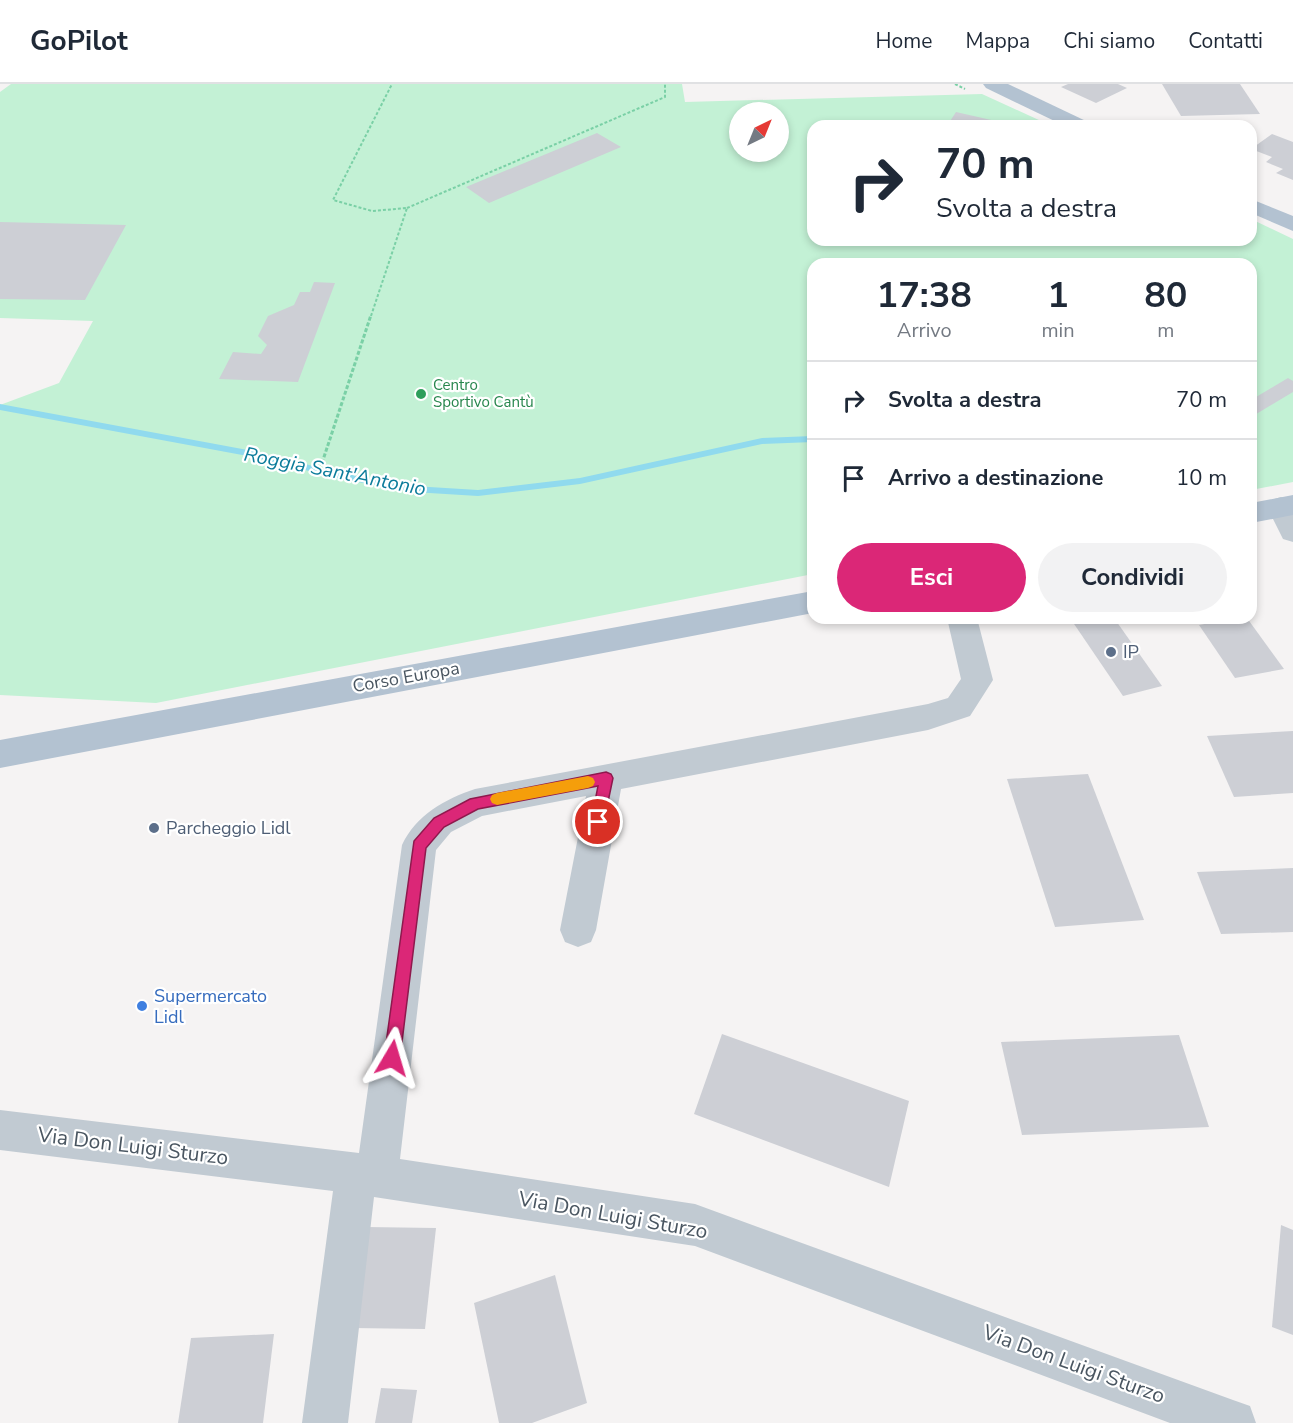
<!DOCTYPE html>
<html lang="it">
<meta charset="utf-8">
<style>
:root{--surface:#fff;--page:#f2f2f3;--text:#1f2937;--muted:#747a83;--line:#e0e1e3;--accent:#db2777}
body{margin:0;font-family:"Nunito Sans",sans-serif;background:var(--page);color:var(--text);height:100vh;display:flex;flex-direction:column;font-size:22px;white-space:nowrap}
*{box-sizing:border-box;margin:0}
p{font-size:20px;color:var(--muted)}
.icon{flex:none;width:33px;height:33px;fill:none;stroke:currentColor;stroke-width:2;stroke-linecap:round;stroke-linejoin:round}
.map{position:relative;flex:1;overflow:hidden}
.sheet{position:absolute;left:807px;top:174px;width:450px;height:366px;display:flex;flex-direction:column;background:var(--surface);border-radius:18px;box-shadow:0 3px 9px #0003}
.sheet>*{flex:none}
.banner{position:absolute;left:807px;top:36px;width:450px;height:126px;border-radius:18px;box-shadow:0 3px 9px #0003;background:#fff;color:var(--text);overflow:hidden}
.needle{width:39px;rotate:43deg}
.tools{position:absolute;left:729px;top:18px;display:grid;gap:12px}
.tools a{display:grid;place-items:center;width:60px;height:60px;border-radius:50%;background:var(--surface);box-shadow:0 3px 9px #0003;font-size:30px}
.pin{position:absolute;display:grid;place-items:center;width:51px;height:51px;color:#fff;margin:-26px;border:3px solid #fff;border-radius:50%;box-shadow:0 2px 6px #0007}
.me{position:absolute;width:66px;margin:-33px;rotate:7deg;stroke-linejoin:round;filter:drop-shadow(0 0 4px #0008)}
.turn{display:flex;align-items:center;gap:21px;height:126px;padding:0 30px;font-size:27px}
.turn .icon{width:78px;height:78px;stroke-width:2.5}
.turn b{display:block;font-size:42px;line-height:51px}
.eta{display:flex;justify-content:space-evenly;align-items:center;height:102px;text-align:center}
.eta b{font-size:36px;font-weight:700;line-height:42px}
.cta{display:flex;gap:12px;margin-top:auto;padding:12px 30px}
.cta a{flex:1;height:69px;border-radius:36px;background:var(--accent);color:#fff;font-size:24px;font-weight:700;line-height:69px;text-align:center}
.cta a+a{background:var(--page);color:var(--text)}
ul{padding:0;list-style:none}
li{display:flex;align-items:center;gap:18px;height:78px;padding:0 30px;border-top:2px solid var(--line)}
li div{flex:1}
li b{display:block;font-size:22px}
li em{font-style:normal}
header{display:flex;align-items:center;gap:36px;box-sizing:border-box;height:84px;padding:0 30px;background:var(--surface);border-bottom:2px solid var(--line)}
header strong{font-size:28px}
nav{display:flex;gap:33px;margin-inline-start:auto;font-size:21px}
.map>svg:first-child{display:block}
</style>
<header>
<strong>GoPilot</strong>
<nav><a>Home</a><a>Mappa</a><a>Chi siamo</a><a>Contatti</a></nav>
</header>
<div class="map">
<svg width="1293" height="1339" viewBox="0 0 1293 1339">
<rect width="100%" height="100%" fill="#f5f3f3"/>
<path fill="#c3f1d5" fill-rule="evenodd" d="M11,0H682L685,18L982,10L1052,42H813V156H1251V135L1293,155V398L1251,406V180H813V490L156,619L0,611V321L59,299L93,237L0,234V8ZM740,28H778V68H740Z"/>
<g fill="none" stroke-linecap="round" stroke-linejoin="round">
<path fill="#90daee" fill-rule="evenodd" d="M0,320L253,367L341,389L413,402L478,406L580,394L762,354L813,352V358L762,360L580,400L478,412L413,408L341,395L253,373L0,326Z"/>
</g>
<g fill="#cdcfd5">
<path d="M1068,0H1118L1127,4L1096,19L1061,3Z"/>
<path d="M1162,0H1240L1260,30L1181,32Z"/>
<path d="M956,28L1000,38L1007,42H947Z"/>
<path d="M597,49L621,63L489,119L466,103Z"/>
<path d="M1272,50L1293,58V96L1276,89L1283,85L1266,78L1272,73L1251,65Z"/>
<path d="M0,138L126,141L85,216L0,215Z"/>
<path d="M314,198L335,199L298,298L219,295L233,268L261,270L267,261L258,252L268,232L294,221L300,208H310Z"/>
<path d="M1288,294L1293,297V308L1253,332L1251,331V316Z"/>
<path d="M1070,534H1114L1162,602L1123,612Z"/>
<path d="M1237,534H1247L1284,585L1235,594L1199,541Z"/>
<path d="M1293,647V709L1234,713L1207,652Z"/>
<path d="M1088,690L1144,836L1055,843L1007,695Z"/>
<path d="M1293,784V848L1221,850L1197,788Z"/>
<path d="M722,950L909,1017L889,1103L694,1030Z"/>
<path d="M1179,951L1209,1043L1022,1051L1001,958Z"/>
<path d="M1281,1141L1293,1146V1251L1272,1243Z"/>
<path d="M366,1143L436,1144L425,1245L352,1244Z"/>
<path d="M555,1191L587,1319L532,1339H499L474,1219Z"/>
<path d="M274,1250L263,1339H178L191,1254Z"/>
<path d="M381,1304L417,1306L412,1339H375Z"/>
</g>
<g fill="none" stroke-linecap="round" stroke-linejoin="round">
<g stroke="#7ad0a6" stroke-width="2" stroke-dasharray="3 2" stroke-linecap="butt">
<path d="M955,0L965,5"/>
<path d="M407,124L665,13V0"/>
<path d="M371,232L407,124L372,127L333,116L392,0"/>
</g>
<path stroke="#7ad0a6" stroke-width="3" stroke-dasharray="4 2" stroke-linecap="butt" d="M322,379L371,231"/>
<g fill="#c1cad2" fill-rule="evenodd">
<path d="M1281,413L1291,416L1293,420V458L1283,455L1267,423L1271,416Z"/>
<path d="M947,534H977L993,596L970,632L928,646L621,705L596,846L591,858L578,863L565,858L560,846L586,712L482,732L451,748L436,766L400,1075L695,1120L1233,1316L1250,1322L1256,1339H1170L695,1162L374,1113L348,1339H302L333,1107L0,1066V1026L359,1069L402,761C416,731 445,715 475,705L928,620L948,614L961,595Z"/>
</g>
<g fill="#b3c2d1" fill-rule="evenodd">
<path d="M983,0H1008L1088,38L1091,42H1065L986,4Z"/>
<path d="M1251,115L1293,132V147L1251,129Z"/>
<path d="M1293,411V431L1251,439V419Z"/>
<path d="M813,507V529L0,684V656Z"/>
</g>
</g>
<path fill="#db2777" stroke="#8e194d" stroke-width="1.5" d="M606,688L611,690L613,694L603,742H593L591,738L598,702L478,725L444,743L426,764L400,974L398,980L392,982L386,980L384,974L414,757L434,734L470,715Z"/>
<path fill="#f59e0b" d="M588,692L593,694L595,698L593,702L588,704L497,721L492,719L490,715L492,711L497,709Z"/>
<circle fill="#2e9e5b" stroke="#fff" stroke-width="2" cx="421" cy="310" r="6"/>
<g fill="#5c6f8a" stroke="#fff" stroke-width="2">
<circle cx="1111" cy="568" r="6"/>
<circle cx="154" cy="744" r="6"/>
</g>
<circle fill="#3f7fe0" stroke="#fff" stroke-width="2" cx="142" cy="922" r="6"/>
<g text-anchor="middle" stroke-width="4.5" stroke-linejoin="round" paint-order="stroke">
<g font-size="15" fill="#27864d" stroke="#fff" text-anchor="start">
<text x="433" y="306">Centro<tspan x="433" dy="17">Sportivo Cantù</tspan></text>
</g>
<g font-size="18" fill="#4e5e75" stroke="#fff" text-anchor="start">
<text x="1123" y="574">IP</text>
<text x="166" y="750">Parcheggio Lidl</text>
</g>
<g font-size="18" fill="#4a5661" stroke="#fff">
<text transform="translate(406 593) rotate(-10)" y="6">Corso Europa</text>
</g>
<g font-size="18" fill="#366cbe" stroke="#fff" text-anchor="start">
<text x="154" y="918">Supermercato<tspan x="154" dy="21">Lidl</tspan></text>
</g>
<g font-size="20" font-style="italic" fill="#0c7c9b" stroke="#fff">
<text transform="translate(335 387) rotate(11)" y="7">Roggia Sant'Antonio</text>
</g>
<g font-size="21" fill="#4a5661" stroke="#fff">
<text transform="translate(133 1062) rotate(7)" y="7">Via Don Luigi Sturzo</text>
<text transform="translate(613 1131) rotate(10)" y="7">Via Don Luigi Sturzo</text>
<text transform="translate(1074 1280) rotate(20)" y="7">Via Don Luigi Sturzo</text>
</g>
</g>
</svg>
<div class="tools">
<a><svg class="needle" viewBox="-14 -14 28 28"><path d="M0-13l5 13h-10z" fill="#e53935"/><path d="M0 13l5-13h-10z" fill="#747a83"/></svg></a>
</div>
<div class="pin" style="left:598px;top:738px;background:#d93025"><svg class="icon" aria-label="arrive" viewBox="0 0 24 24"><path d="M6 21V4h12l-3 4 3 4H6"/></svg></div>
<svg class="me" style="left:392px;top:974px" viewBox="-20 -20 40 40"><path d="M0-17L14 15 0 8-14 15z" fill="#db2777" stroke="#fff" stroke-width="4"/></svg>
<div class="banner">
<div class="turn"><svg class="icon" aria-label="right" viewBox="0 0 24 24"><path d="M7 20v-9h11M14 6l5 5-5 5"/></svg><div><b>70 m</b>Svolta a destra</div></div>
</div>
<section class="sheet">
<div class="eta">
<div><b>17:38</b><p>Arrivo</p></div>
<div><b>1</b><p>min</p></div>
<div><b>80</b><p>m</p></div>
</div>
<ul>
<li><svg class="icon" aria-label="right" viewBox="0 0 24 24"><path d="M7 20v-9h11M14 6l5 5-5 5"/></svg><div><b>Svolta a destra</b></div><em>70 m</em></li>
<li><svg class="icon" aria-label="arrive" viewBox="0 0 24 24"><path d="M6 21V4h12l-3 4 3 4H6"/></svg><div><b>Arrivo a destinazione</b></div><em>10 m</em></li>
</ul>
<div class="cta"><a>Esci</a><a>Condividi</a></div>
</section>
</div>
